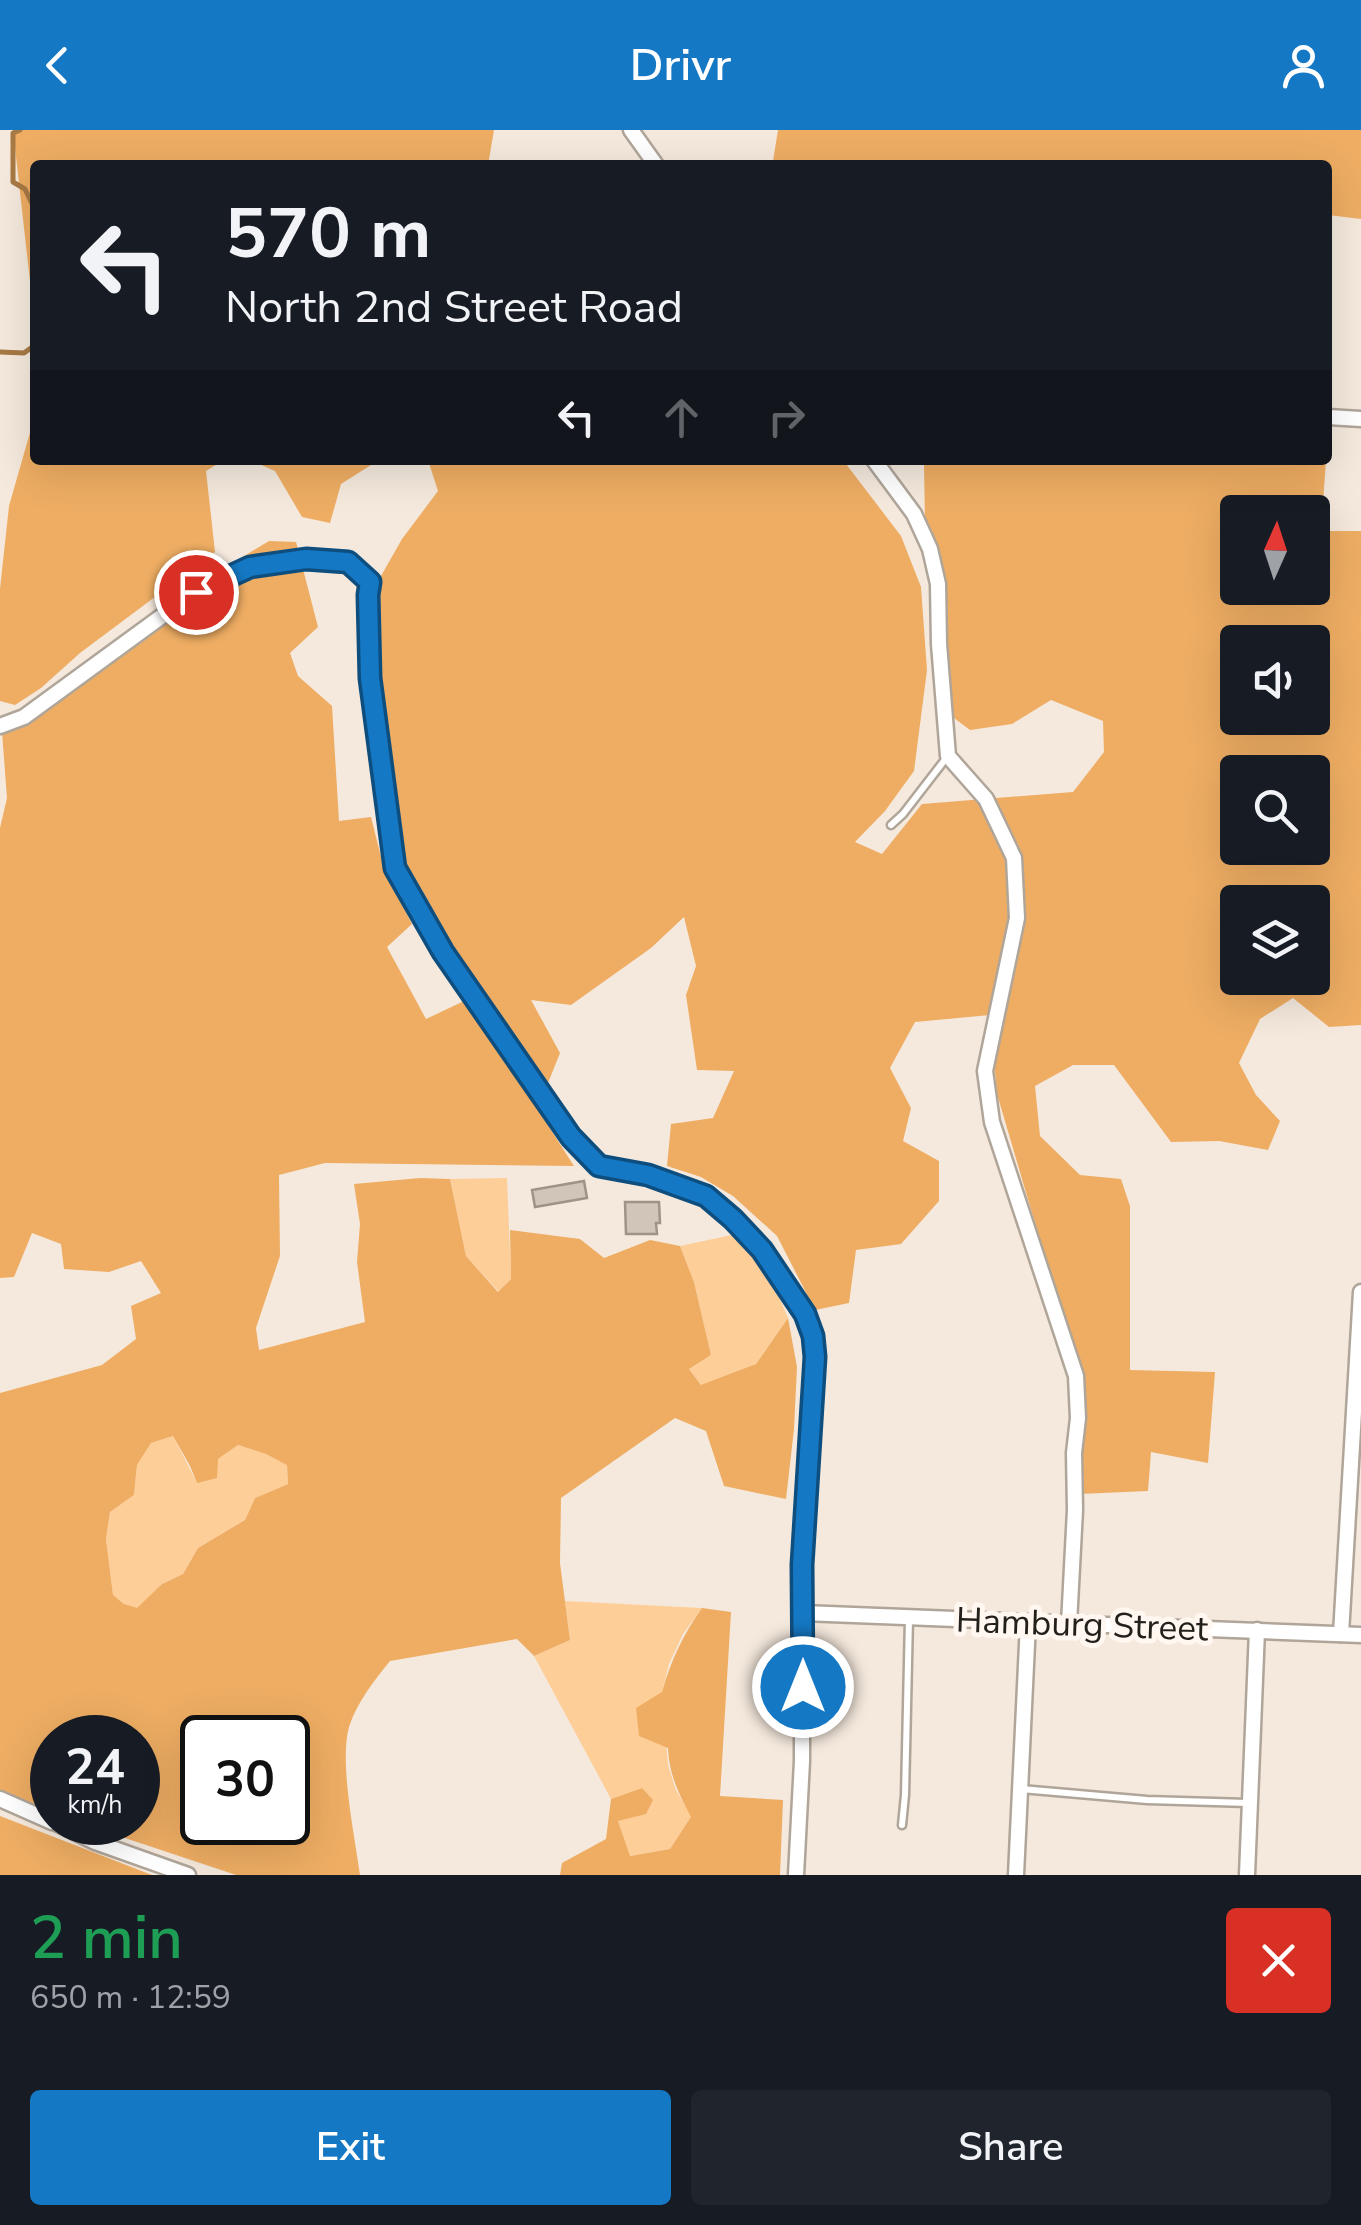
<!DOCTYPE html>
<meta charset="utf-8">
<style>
:root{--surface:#171b24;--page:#20242c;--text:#f1f3f6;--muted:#9ea1a6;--accent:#1578c4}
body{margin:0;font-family:"Nunito Sans",sans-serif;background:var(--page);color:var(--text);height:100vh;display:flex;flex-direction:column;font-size:38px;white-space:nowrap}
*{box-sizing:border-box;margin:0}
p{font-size:32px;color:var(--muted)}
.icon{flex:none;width:55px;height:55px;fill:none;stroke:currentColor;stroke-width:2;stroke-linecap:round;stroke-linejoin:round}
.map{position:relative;height:1745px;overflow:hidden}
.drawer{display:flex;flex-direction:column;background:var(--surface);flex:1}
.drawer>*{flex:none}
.top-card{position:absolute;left:30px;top:30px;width:1302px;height:305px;border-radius:10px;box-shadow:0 10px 40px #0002;background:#171b24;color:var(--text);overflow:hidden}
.needle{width:65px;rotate:3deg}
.controls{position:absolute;left:1220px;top:365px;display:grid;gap:20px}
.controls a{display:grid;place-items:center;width:110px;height:110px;border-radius:10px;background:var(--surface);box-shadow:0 10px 40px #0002;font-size:50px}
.speed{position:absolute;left:30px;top:1585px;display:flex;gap:20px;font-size:50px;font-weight:700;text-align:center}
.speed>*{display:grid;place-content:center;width:130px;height:130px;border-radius:50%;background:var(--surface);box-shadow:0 10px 40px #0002;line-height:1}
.speed small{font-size:25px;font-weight:400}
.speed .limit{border:5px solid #111;border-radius:15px;background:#fff;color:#111}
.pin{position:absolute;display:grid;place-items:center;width:85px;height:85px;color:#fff;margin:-42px;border:5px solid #fff;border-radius:50%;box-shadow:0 2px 10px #0007}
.me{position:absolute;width:110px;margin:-55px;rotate:0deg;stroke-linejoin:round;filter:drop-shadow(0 0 8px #0008)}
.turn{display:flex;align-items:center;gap:35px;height:210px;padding:0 30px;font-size:45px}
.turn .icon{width:130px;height:130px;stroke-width:2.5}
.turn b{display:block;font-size:70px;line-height:85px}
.lanes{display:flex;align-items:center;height:95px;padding:0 30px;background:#0003;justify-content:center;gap:50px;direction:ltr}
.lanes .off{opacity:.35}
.round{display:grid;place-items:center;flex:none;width:105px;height:105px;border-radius:10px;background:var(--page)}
.head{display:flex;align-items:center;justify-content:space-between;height:170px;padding:0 30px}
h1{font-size:60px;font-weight:600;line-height:75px;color:#1e9e55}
.button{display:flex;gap:20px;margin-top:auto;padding:20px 30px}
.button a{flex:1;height:115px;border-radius:10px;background:var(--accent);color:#fff;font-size:40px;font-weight:600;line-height:115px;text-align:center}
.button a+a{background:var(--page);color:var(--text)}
header{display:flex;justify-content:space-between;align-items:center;height:130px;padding:0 30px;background:var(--accent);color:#fff;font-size:45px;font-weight:600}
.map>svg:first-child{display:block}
</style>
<header><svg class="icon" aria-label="back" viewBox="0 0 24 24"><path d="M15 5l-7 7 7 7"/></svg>Drivr<svg class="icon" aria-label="person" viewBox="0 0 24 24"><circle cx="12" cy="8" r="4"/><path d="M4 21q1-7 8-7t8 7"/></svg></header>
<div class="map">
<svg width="1361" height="1745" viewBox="0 0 1361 1745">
<rect width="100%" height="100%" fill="#f5e9dd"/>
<g fill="#fece99">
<path d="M507,1048L511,1149L499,1162L466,1126L450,1049Z"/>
<path d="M741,1103L770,1146L788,1188L756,1234L702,1256L689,1239L711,1225L694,1152L680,1116Z"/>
<path d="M173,1306L197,1353L218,1329L238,1315L266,1324L287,1334L288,1354L255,1368L245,1390L198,1418L183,1444L162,1454L137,1479L124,1474L113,1465L106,1409L110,1382L134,1365L137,1335L151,1313Z"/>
<path d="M565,1471L702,1478L683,1504L669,1534L662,1562L668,1635L676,1660L692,1687L670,1719L629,1726L618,1691L642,1658L611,1669L534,1526L570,1510Z"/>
</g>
<g fill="#eead63" fill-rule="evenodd">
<path d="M13,0H494L488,35H35V196Z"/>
<path d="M778,0H1361V89L1328,85V35H775L773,31Z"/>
<path d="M35,285V330H224L206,341L215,422L80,523L41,558L15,575L0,571V459L9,376Z"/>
<path d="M250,330H379L341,354L330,393L302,387L275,341Z"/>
<path d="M428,330H843L901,406L921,457L927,540L914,641L885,681L855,712L882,724L922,674L1073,662L1104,622L1103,591L1051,570L1012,594L970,600L946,582L925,393L924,335L899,330H1326L1321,401H1361V895L1329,897L1293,868L1260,889L1239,933L1256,965L1280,991L1268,1020L1219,1011L1171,1012L1114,935H1073L1035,956L1040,1006L1080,1045L1121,1049L1130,1076V1240L1215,1242L1208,1333L1151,1322L1148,1361L1080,1364L1071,1215L997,964L990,885L915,892L890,938L911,978L903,1011L939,1031V1071L901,1114L856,1120L849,1173L815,1180L777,1106L733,1066L701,1047L667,1036L671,994L713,988L734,941L697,940L686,865L696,836L684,787L651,818L571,875L531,870L560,923L548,953L421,772L400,722L384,648L371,538L377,453L402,409L438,361ZM1238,382H1312V458H1238ZM1238,512H1312V588H1238ZM1238,642H1312V718H1238ZM1238,772H1312V848H1238Z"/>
<path d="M269,411L296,412L318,497L290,523L298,546L332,576L339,691L371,687L384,739L412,794L387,817L426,889L464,871L515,944L574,1036L325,1033L279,1045L280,1126L256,1198L259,1220L365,1192L357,1132L360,1094L354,1054L420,1048L450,1049L466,1126L498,1162L511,1149L510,1100L580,1109L604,1128L650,1110L680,1116L694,1152L711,1225L689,1239L701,1255L756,1234L788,1188L797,1237L794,1299L786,1369L724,1356L706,1301L675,1288L561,1368L560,1433L570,1510L534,1526L517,1509L390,1531C374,1551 357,1572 349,1597C339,1633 355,1707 360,1745H236L80,1693L138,1692V1608H52V1683L0,1666V1263L102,1235L136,1209L131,1176L161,1163L141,1131L109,1142L64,1139L61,1114L32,1103L14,1147L0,1148V698L7,668L2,602L221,440ZM173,1306L190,1336L197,1353L217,1348L218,1329L238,1315L266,1324L287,1335L288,1354L255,1368L245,1390L198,1418L183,1444L162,1454L137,1478L124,1474L113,1465L106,1409L110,1382L134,1365L137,1335L151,1313ZM202,1608H288V1692H202Z"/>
<path d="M702,1478L731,1482L720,1666L783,1670L780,1745H560L562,1733L606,1709L611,1669L642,1658L653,1670L646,1684L618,1691L630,1726L670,1719L691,1687C679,1664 669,1645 668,1618L639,1606L636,1578L662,1562C671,1530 683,1505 702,1478Z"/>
<path d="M0,1686L152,1745H0Z"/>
</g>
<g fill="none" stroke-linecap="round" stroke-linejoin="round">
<g stroke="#a77944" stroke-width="5">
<path d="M20,0L13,3V52L25,59L35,80"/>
<path d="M0,222L24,223L35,215"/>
</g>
</g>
<g fill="#d1c5b9" stroke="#9e9388" stroke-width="2.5">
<path d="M584,1051L587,1068L535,1077L532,1060Z"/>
<path d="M625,1072H659L660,1093H656L657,1104H626Z"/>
</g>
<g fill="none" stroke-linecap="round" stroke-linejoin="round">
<defs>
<g id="lane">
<path d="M891,695L903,684L947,627"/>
<path d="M1021,1659L1147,1670L1248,1673"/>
<path d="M902,1695L905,1665L909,1488"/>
</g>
<g id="street">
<path d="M631,0L656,35"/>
<path d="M1328,287L1361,289"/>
<path d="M874,330L914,384L930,419L938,454L939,514L948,626L986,669L1014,728L1017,788L985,941L992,992L1076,1246L1078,1288L1074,1323L1075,1380L1069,1494"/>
<path d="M0,596L24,587L195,462L249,437L306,429H334L347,432L370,451L367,465L370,548L395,737L443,822L571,1007L599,1037L647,1045L676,1053L706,1066L733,1089L762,1120L805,1184L813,1206L815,1227L802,1435V1631L796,1745"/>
<path d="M803,1483L1361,1505"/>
<path d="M1341,1504L1361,1162"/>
<path d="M0,1669L52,1692"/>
<path d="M54,1692L95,1712L188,1745"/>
<path d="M1016,1745L1028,1493"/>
<path d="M1247,1745L1257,1500"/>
</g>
</defs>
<use href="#lane" stroke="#b0a599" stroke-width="11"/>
<use href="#street" stroke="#b0a599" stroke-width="19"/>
<use href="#lane" stroke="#fff" stroke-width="6"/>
<use href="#street" stroke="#fff" stroke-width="14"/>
</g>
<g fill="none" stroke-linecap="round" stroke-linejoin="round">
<defs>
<path id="route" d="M196,462L250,437L306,429L348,432L370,452L368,465L370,548L395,738L443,822L571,1007L599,1036L648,1045L706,1066L733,1089L762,1120L805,1184L813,1206L815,1227L802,1435L803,1557"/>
</defs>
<use href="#route" stroke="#0e4e7f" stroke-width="25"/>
<use href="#route" stroke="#1578c4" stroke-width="18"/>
</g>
<g text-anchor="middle" stroke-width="10" stroke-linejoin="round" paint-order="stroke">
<g font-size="35" fill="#231f1b" stroke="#fff7f0">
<text transform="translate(1082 1494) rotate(2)" y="12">Hamburg Street</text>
</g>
</g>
</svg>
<div class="controls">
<a><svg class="needle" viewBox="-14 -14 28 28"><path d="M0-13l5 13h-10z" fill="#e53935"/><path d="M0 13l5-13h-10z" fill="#9ea1a6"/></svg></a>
<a><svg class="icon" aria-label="sound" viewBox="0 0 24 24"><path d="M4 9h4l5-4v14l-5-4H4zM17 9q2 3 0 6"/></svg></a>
<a><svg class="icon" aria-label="search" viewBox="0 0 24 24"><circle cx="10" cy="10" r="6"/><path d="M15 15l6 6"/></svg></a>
<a><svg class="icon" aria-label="layers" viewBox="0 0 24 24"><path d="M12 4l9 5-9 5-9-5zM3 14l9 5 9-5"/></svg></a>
</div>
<div class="speed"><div>24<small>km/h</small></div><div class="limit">30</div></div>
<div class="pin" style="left:196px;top:462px;background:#d93025"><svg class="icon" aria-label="arrive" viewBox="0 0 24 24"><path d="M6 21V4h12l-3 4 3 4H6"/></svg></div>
<svg class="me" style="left:803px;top:1557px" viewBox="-20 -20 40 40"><circle r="17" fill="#1578c4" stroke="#fff" stroke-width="3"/><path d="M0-11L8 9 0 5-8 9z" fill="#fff"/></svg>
<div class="top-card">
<div class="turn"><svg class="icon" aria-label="left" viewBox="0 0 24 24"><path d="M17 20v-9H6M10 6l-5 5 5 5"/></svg><div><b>570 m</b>North 2nd Street Road</div></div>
<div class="lanes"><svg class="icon" aria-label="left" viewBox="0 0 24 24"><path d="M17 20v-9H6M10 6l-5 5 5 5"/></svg><svg class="icon off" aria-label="ahead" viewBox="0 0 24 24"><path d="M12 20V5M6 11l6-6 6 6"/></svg><svg class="icon off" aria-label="right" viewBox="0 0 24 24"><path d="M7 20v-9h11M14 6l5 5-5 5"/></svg></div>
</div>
</div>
<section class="drawer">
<div class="head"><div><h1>2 min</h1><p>650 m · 12:59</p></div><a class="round" style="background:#d93025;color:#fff"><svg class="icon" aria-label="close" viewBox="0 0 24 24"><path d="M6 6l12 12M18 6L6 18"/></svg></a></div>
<div class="button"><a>Exit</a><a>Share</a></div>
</section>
